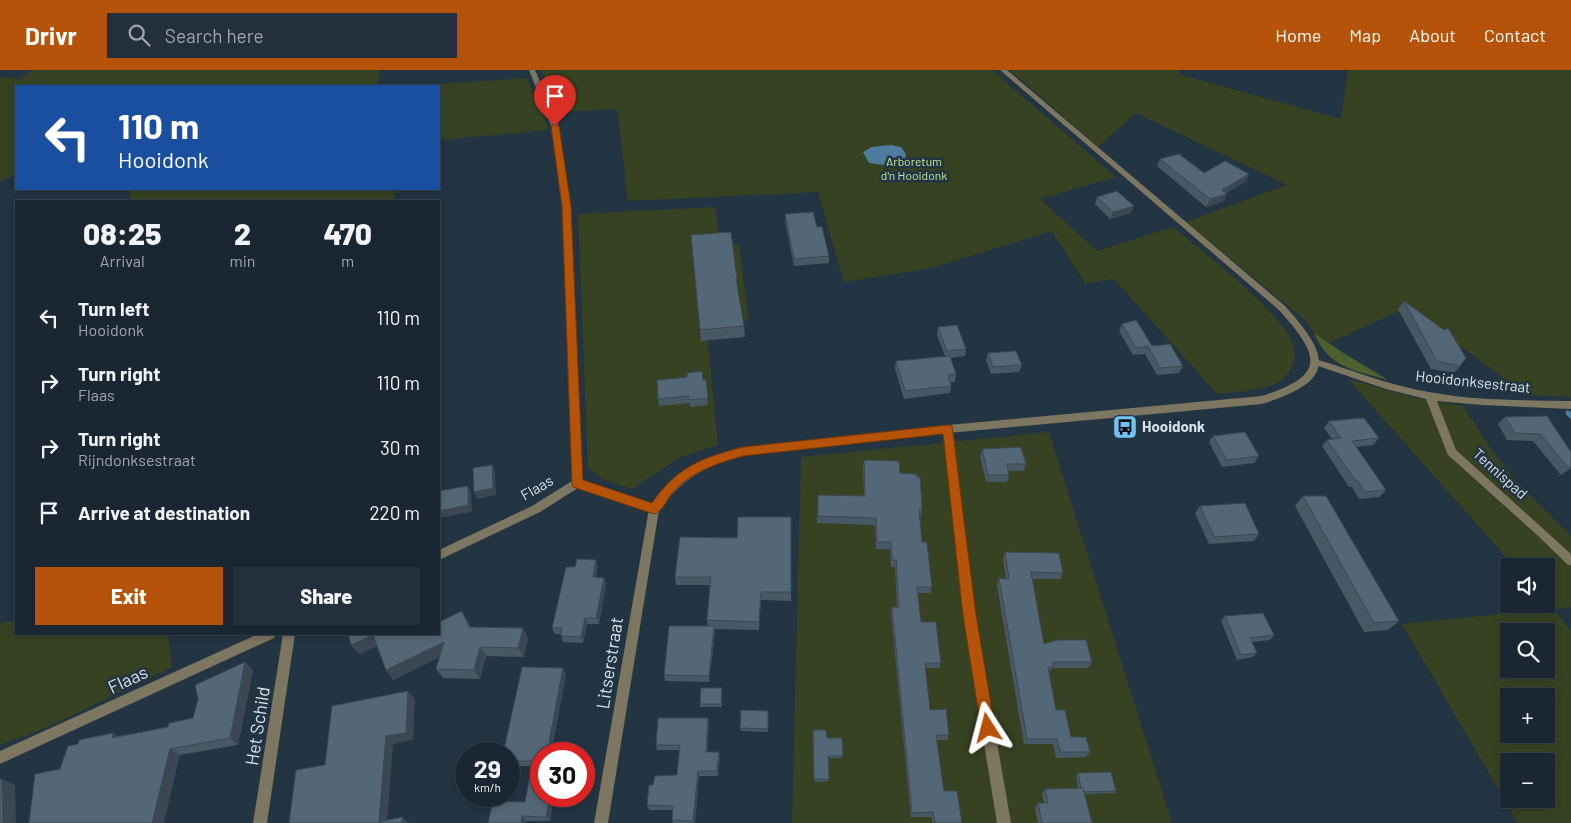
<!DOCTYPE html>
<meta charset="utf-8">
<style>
:root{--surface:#1a2732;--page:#232f3a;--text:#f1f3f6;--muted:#9fa5ac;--line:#38444d;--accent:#b45309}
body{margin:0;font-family:Barlow,sans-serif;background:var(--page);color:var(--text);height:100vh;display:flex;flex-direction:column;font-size:19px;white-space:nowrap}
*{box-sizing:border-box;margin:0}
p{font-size:16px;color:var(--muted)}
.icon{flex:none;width:28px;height:28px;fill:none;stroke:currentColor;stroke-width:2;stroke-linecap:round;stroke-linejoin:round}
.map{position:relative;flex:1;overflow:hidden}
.side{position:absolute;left:15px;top:130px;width:425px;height:435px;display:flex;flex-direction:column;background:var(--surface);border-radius:0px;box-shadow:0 2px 8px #0003,0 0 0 1px var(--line)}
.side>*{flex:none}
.top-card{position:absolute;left:15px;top:15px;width:425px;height:105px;border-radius:0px;box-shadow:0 2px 8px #0003,0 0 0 1px var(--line);background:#1a4fa0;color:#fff;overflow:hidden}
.tools{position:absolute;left:1500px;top:488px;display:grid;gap:10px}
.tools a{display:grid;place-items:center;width:55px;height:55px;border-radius:0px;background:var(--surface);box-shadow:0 2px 8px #0003,0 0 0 1px var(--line);font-size:25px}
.speed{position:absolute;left:455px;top:672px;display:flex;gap:10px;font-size:25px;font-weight:700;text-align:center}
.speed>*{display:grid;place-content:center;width:65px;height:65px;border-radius:50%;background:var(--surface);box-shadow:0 2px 8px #0003,0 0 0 1px var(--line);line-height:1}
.speed small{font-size:12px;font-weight:400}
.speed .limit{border:8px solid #d22;background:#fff;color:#111}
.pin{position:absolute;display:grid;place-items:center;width:42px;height:42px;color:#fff;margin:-51px -21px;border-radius:50% 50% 50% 0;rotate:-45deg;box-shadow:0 0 5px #0007}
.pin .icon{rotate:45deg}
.me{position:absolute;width:55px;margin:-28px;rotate:351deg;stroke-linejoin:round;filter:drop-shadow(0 0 4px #0008)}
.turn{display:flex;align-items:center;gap:18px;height:105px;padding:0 20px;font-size:22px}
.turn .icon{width:65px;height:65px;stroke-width:2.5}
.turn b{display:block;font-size:35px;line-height:42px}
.eta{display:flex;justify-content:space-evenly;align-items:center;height:85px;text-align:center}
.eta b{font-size:30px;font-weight:800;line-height:35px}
.cta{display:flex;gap:10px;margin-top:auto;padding:10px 20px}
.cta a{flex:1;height:58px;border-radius:0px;background:var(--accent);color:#fff;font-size:20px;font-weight:800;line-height:58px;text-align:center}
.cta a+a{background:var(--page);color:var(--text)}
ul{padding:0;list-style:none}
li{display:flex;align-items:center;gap:15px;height:65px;padding:0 20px}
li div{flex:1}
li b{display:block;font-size:19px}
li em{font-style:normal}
header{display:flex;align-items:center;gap:30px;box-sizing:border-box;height:70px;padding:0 25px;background:var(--accent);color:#fff}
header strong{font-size:24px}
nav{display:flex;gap:28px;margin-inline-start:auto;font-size:18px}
.search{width:350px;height:45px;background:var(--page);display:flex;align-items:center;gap:12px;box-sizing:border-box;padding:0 18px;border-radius:0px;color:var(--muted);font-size:19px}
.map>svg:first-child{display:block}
</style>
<header>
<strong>Drivr</strong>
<div class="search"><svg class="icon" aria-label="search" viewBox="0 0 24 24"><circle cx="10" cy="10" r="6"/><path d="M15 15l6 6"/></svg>Search here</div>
<nav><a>Home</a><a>Map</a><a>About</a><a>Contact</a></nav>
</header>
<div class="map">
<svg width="1571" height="753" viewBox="0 0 1571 753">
<rect width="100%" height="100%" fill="#233442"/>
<g fill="#374222" fill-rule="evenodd">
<path d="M32,0H380L377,16H16V105L0,111V7L20,9Z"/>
<path d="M541,0H992L1116,107L1040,129L1097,181L1173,157C1201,180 1286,245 1294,277C1297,290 1288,308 1277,313C1259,322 1236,321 1217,324L1114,209L1085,213L1052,161L931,198L844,212L818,122L628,131L617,39L561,42Z"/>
<path d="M1010,0H1181L1178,4L1341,49L1348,0H1571V327L1526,325L1408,237L1329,273L1314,263L1305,250L1186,152L1287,115L1136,43L1098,77Z"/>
<path d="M527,8L545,48L548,60L439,70V16H410Z"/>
<path d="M131,119H395L394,131H129Z"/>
<path d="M715,137L720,171L739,175L749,251L706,253L718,375L681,387L632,419L602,409L588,398L578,144Z"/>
<path d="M1348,309L1416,328L1463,336L1491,379L1515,410L1571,466V537L1553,539L1571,561V753H1518L1402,554L1552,539L1546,532V496H1514ZM1509,561H1546V599H1509ZM1509,626H1546V664H1509ZM1509,691H1546V729H1509Z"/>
<path d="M1049,362L1172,753H792L801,387Z"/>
<path d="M16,550V564H168L172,597L48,657L0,675V554Z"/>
</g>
<path fill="#4f602f" d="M1314,263L1342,282L1388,310C1354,300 1330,299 1314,263Z"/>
<path fill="#4e7c9f" d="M891,75L901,77L906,84L905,91L884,95L869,93L863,82L872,77Z"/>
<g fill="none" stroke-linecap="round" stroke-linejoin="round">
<path stroke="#4e7c9f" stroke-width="5" d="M1568,343L1571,346"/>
<g fill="#7d7660" fill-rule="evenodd">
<path d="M529,0H535L559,56L570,137L582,411L658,436L659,439L658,442L654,443L578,418L540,442L439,490V480L532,436L572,411L562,137L551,56Z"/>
<path d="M1315,289C1353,300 1390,316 1429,322C1476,331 1524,330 1571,331V339L1482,335L1437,331L1456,380L1571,484V496L1567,494L1535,463L1448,385L1426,329L1386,319L1312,294L1310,292L1312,290Z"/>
<path d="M948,355L953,359L975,545L1011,753H997L963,545L943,359Z"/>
<path d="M258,564H276L274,568L0,694V681Z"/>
<path d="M283,564H295L267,753H253Z"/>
</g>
<path fill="#7d7660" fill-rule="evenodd" d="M1000,0H1007L1285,236C1333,289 1334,311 1262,334L948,363L743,386C705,396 683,408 659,440L608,753H594L649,439C668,402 705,388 743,378L948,355L1262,326C1327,305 1320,286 1279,240Z"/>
</g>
<g fill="#485966">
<path d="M1160,89L1204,103L1249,104L1246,111L1226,123L1224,131L1206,137L1157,96Z"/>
<path d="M1097,127L1131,143L1110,149L1095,134Z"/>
<path d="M785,144L817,157L829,186V193L794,196L785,151Z"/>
<path d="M691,165L737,208V219L744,256L745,267L701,271Z"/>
<path d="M1404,231L1460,296L1454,303L1431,299L1398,239Z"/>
<path d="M1122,254L1183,296L1179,303L1157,305L1145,284L1133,285L1119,261Z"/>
<path d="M938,257L966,279L965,286L950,288L956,304L955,312H950L951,316L950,323L904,329L895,299L896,291L945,286L937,265Z"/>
<path d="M988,283L1022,295L1019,302L991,304L986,290Z"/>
<path d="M703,310H706L708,335L690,337V333L659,336L658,329Z"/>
<path d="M1547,346L1571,382V398L1561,405L1533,371L1507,370L1498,354L1505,347Z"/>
<path d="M1329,351L1379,368L1373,375L1356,377L1386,420L1379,427L1359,429L1352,417H1349L1322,376L1327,370L1332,369L1324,358Z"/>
<path d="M1213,366L1259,386L1254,393L1222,397L1209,372Z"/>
<path d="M982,379L1026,394L1023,401H1008L1009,405L1007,412H986L980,386Z"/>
<path d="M864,390L900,403L922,439L921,446H920L922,472L932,517L930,523H918L921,552L941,593L939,598H925L930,640L949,665L947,670H937L944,721L962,753H932V747H911L891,543L892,537H897L895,497H891L890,479H876L875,455L817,453L818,425L864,426L863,396Z"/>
<path d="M1303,426L1399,551L1388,560L1364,562L1295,436Z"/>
<path d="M1200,436L1259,464L1254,471L1209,474L1195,443Z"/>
<path d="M791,447V531L761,530L759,560L714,559L715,562L709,612L665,611L664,605L708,556L707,550L710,515H676L675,507L737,468Z"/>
<path d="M1005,482L1063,503L1060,509H1032L1044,574L1092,592L1088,598H1052L1049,602L1056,640L1071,667L1090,682L1086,687L1056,688L1053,674H1024L997,515L999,508L1006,509L1003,489Z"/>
<path d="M598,496L596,507L604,508L606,514L599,554H587L583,573L563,572L561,566V564H555L552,558Z"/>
<path d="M1225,546L1274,565L1270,570L1252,572L1257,583L1253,587L1237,590L1221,551Z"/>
<path d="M468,551L470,557L528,568L524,587L486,586L480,609L443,608L436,599L439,587L393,610L386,600L377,576L360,584L351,575Z"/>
<path d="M253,600L238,675L180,685L60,699L118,666L168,657L193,648Z"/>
<path d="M566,604L553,672L556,673L559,678L541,726H554L550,751H526L488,753L525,732L532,696H509V684Z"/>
<path d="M722,618V637H700V634Z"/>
<path d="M768,641V662L741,661L740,658Z"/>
<path d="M708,648L709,653L707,682L720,687L718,706H699L695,753H673L672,750L673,740H649L647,735L653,715L677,705L680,680H657L656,675Z"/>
<path d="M813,660L843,686L842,688H828L829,711L814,712Z"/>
<path d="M1078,703L1116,721L1114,723L1085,724L1092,753H1038L1035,738L1038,733H1044L1042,724L1045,719L1078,718L1076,705Z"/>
</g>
<g fill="#3b4853">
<path d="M1249,104L1246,111L1221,126L1227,124L1224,131L1206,137L1210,129L1222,120Z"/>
<path d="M1134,136L1131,143L1110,149L1113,142Z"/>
<path d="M492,395L495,401L496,425L477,429L474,422Z"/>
<path d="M468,416L471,423L472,442L439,448V441Z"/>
<path d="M596,490L598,496L595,513L593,507Z"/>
<path d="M604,508L606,514L599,554L596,548Z"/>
<path d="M761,522V530L759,560V552Z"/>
<path d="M462,541L468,551L475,567L469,557Z"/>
<path d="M585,548L587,554L583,573L581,567Z"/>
<path d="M714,556L715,562L709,612V606Z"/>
<path d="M523,558L528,568L524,587L518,578Z"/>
<path d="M373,565L381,574L360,584L351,575Z"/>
<path d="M444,572L450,582L393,610L386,600Z"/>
<path d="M480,577L486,586L480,609L474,600Z"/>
<path d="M245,592L253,600L238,675L230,668Z"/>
<path d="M563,598L566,604L552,677L549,672Z"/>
<path d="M408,621L415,629L413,670L393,674L387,753L379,752L386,666Z"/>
<path d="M708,648L709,653L707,687L706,682Z"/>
<path d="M113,663L124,670L112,668Z"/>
<path d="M556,673L559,678L558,684L554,680Z"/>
<path d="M170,679L180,685L164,753H152Z"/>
<path d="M719,682L720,687L718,706L717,701Z"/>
<path d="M698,701L699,706L695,753H694L693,751Z"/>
<path d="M2,709L15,715L16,753H3Z"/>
<path d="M550,726H554L550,751L546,747Z"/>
<path d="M522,746L526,751L525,753H521Z"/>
<path d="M402,747L409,753H402Z"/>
</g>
<g fill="#546777" stroke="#3b4853">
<path d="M1179,84L1204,103L1225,91L1249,104L1222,120L1227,124L1210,129L1160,89Z"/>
<path d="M1117,121L1134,136L1113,142L1097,127Z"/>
<path d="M813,142L817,157H822L829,186L794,189L785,144Z"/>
<path d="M731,162L737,208L736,209L744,256L700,260L691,165Z"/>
<path d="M1404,231L1444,260L1448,258L1466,288L1460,296L1437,291Z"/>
<path d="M1136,250L1152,276L1170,274L1183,296L1160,298L1148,276L1136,278L1122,254Z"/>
<path d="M957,255L966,279L947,281L938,257Z"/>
<path d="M1016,281L1022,295L993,297L988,283Z"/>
<path d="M950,286L956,304L948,305L951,316L905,321L896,291Z"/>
<path d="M702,301L703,310H706L708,328L689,330V326L658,329L657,310L687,307V303Z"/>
<path d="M1547,346L1571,382V397L1569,398L1540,364L1515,363L1505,347Z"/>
<path d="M1364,348L1379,368L1352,371L1386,420L1365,422L1357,410H1355L1327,370L1341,368L1329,351Z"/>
<path d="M1245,362L1259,386L1227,390L1213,366Z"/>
<path d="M1021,377L1026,394H1007L1009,405H988L982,379Z"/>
<path d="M864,390L899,391L900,403L916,404L917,407H920L922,439H919L922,472H927L932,517H917L921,552H936L941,593H925L930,640L946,639L949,665H936L944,721H957L962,753H935L933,742L912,743L892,537H899L896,490H892L891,472H877L876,448L818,446V425L865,426Z"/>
<path d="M492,395L493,418L474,422L473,398Z"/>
<path d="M468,416V435L439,441V421Z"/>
<path d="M1303,426H1326L1399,551L1374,553Z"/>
<path d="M1245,433L1259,464L1214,467L1200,436Z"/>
<path d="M738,447H791V522H761L759,552L707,550L711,507H675L680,467L737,468Z"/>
<path d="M1005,482L1059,483L1063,503L1031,502L1044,574L1058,570H1086L1092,592H1052L1053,597H1048L1056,640H1065L1071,667H1086L1090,682H1060L1057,669H1027L999,508L1009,509Z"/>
<path d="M577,489L596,490L593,507L604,508L596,548H585L581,567L561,566L562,558H552L566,497H575Z"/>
<path d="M462,541L469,557L523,558L518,578L480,577L474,600L436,599L444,572L386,600L373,565L351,575L348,564H439V552Z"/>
<path d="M1263,543L1274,565L1250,568L1257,583L1241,585L1225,546Z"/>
<path d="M669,556H714L709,606L664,605Z"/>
<path d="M245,592L230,668L170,679L152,753H29L35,704L60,699L68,676L78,674L79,670L113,663L112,668L168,657L169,653L193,648L198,629L195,615Z"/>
<path d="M522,597L563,598L549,672L556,673L554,680H559L558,684H541V726H550L546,747L522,746L521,753H488L493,731L525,732L533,691H509V684H503Z"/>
<path d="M701,618H722L721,634H700Z"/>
<path d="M408,621L406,663L386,666L379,752L402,747V753H289L296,700L325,695L332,636Z"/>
<path d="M741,640L768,641V659L740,658Z"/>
<path d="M658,648H708L706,682H719L717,701H698L693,751L672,750L673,736L647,735L649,715H653L655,706L677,705L680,675H656Z"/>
<path d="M813,660H826L827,668H842L843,686H828L829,709H814Z"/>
<path d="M1111,702L1116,721L1084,722L1083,718H1081L1078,703Z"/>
<path d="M2,709L3,753H0V710Z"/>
<path d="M1083,718L1092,753H1042L1038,733H1048L1045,719Z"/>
</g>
<path fill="#b45309" stroke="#753606" d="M555,54L559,56L571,136L583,410L652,433C677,397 701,388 743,377L948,355L952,356L976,545L995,658L993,663L988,665L983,663L981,658L963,545L943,364L743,386C718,393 693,401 674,421C667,428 664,441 654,444L573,417L572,413L562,136L551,56Z"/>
<defs>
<symbol id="bus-square" viewBox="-11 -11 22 22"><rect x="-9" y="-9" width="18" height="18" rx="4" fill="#6fc2f4" stroke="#233442"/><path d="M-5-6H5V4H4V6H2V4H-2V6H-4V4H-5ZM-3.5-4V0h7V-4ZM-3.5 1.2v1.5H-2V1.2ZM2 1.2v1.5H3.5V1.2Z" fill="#111"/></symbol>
</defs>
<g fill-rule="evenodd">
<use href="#bus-square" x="1111" y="343" width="28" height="28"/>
</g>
<g text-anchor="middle" stroke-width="5" stroke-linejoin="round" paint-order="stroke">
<g font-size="12" fill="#c8e597" stroke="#233442">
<text x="914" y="96">Arboretum<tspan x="914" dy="14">d'n Hooidonk</tspan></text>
</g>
<g font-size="15" fill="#d8e3ec" stroke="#233442">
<text transform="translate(1473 312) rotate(6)" y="5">Hooidonksestraat</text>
<text transform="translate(1500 404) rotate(42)" y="5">Tennispad</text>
<text transform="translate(537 418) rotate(-30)" y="5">Flaas</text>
</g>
<g font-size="15" font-weight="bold" fill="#d8e3ec" stroke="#233442" text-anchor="start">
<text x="1142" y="362">Hooidonk</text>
</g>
<g font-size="18" fill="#d8e3ec" stroke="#233442">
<text transform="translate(610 593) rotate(-81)" y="6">Litserstraat</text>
<text transform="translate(128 610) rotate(-25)" y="6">Flaas</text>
<text transform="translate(258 656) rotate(-81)" y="6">Het Schild</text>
</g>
</g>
</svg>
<div class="tools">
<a><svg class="icon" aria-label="sound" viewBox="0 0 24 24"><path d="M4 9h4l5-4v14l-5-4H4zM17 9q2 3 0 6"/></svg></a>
<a><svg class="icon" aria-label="search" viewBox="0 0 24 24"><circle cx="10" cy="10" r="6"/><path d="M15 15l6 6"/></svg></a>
<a>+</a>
<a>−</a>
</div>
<div class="speed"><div>29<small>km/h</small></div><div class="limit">30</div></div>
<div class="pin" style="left:555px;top:56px;background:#d93025"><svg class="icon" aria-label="arrive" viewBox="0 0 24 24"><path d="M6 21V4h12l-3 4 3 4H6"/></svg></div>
<svg class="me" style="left:988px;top:658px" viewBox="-20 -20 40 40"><path d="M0-17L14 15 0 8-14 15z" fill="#b45309" stroke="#fff" stroke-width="4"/></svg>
<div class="top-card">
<div class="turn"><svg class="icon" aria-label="left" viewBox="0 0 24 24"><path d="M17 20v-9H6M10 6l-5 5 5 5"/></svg><div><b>110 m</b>Hooidonk</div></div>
</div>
<section class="side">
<div class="eta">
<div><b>08:25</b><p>Arrival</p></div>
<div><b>2</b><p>min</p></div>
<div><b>470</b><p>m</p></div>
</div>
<ul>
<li><svg class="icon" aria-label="left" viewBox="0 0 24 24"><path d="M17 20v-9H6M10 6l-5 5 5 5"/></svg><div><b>Turn left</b><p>Hooidonk</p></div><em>110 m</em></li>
<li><svg class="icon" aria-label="right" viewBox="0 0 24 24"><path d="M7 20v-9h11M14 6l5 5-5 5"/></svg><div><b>Turn right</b><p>Flaas</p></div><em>110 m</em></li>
<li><svg class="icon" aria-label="right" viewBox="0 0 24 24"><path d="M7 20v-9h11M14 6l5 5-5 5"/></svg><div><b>Turn right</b><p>Rijndonksestraat</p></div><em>30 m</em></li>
<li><svg class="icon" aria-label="arrive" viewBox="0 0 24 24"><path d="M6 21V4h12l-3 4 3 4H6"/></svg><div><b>Arrive at destination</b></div><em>220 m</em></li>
</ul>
<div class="cta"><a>Exit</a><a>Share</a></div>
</section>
</div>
